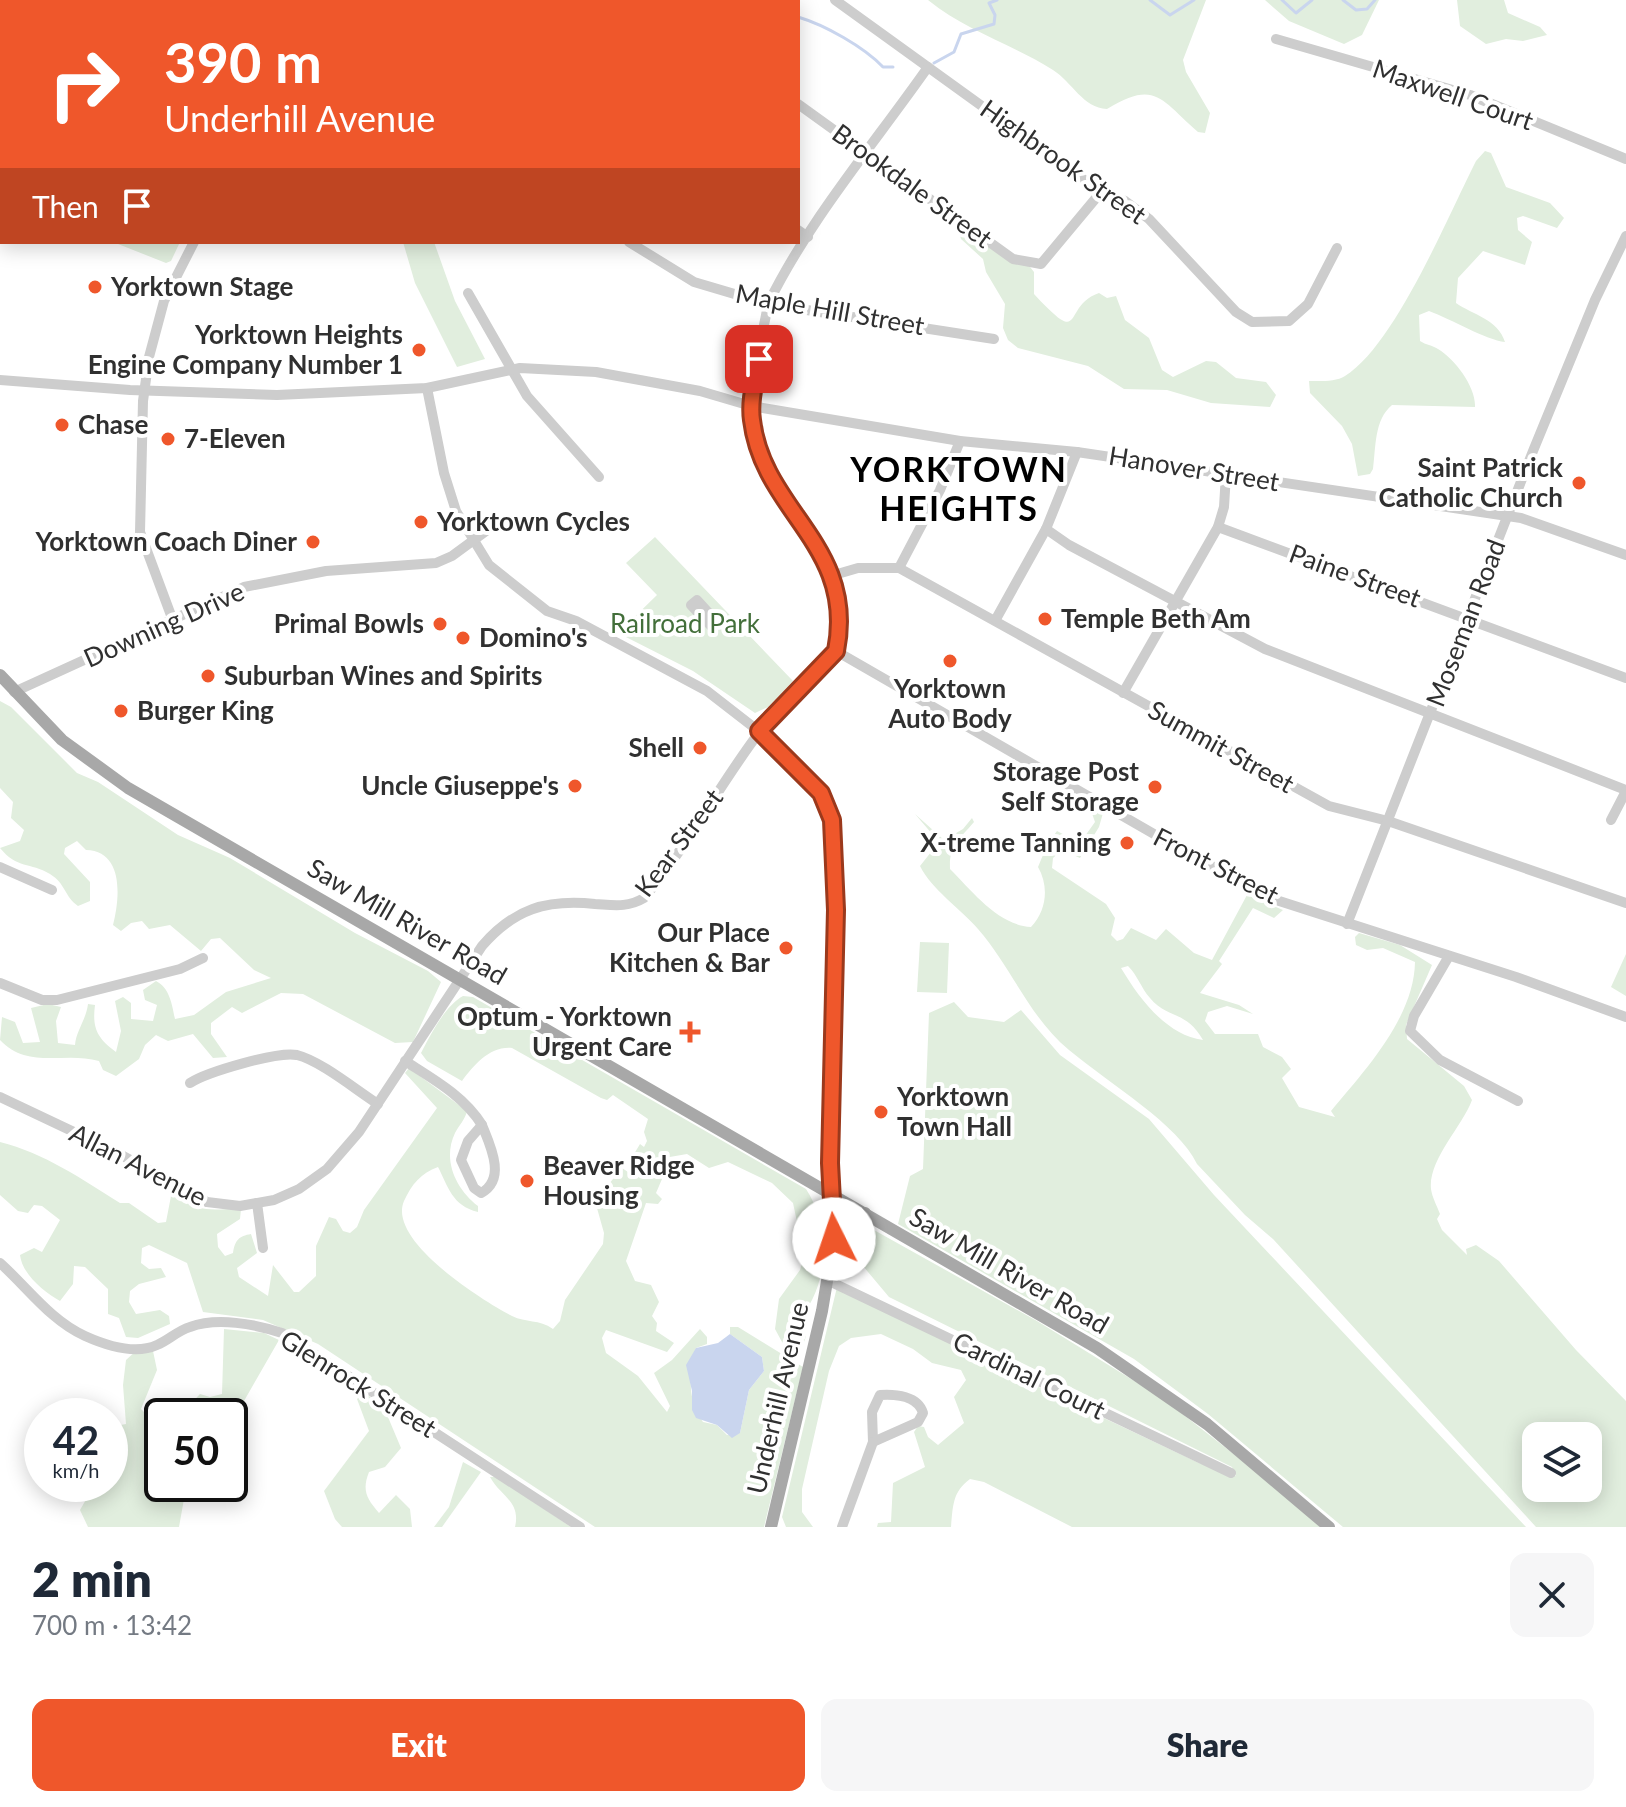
<!DOCTYPE html>
<meta charset="utf-8">
<style>
:root{--surface:#fff;--page:#f6f6f7;--text:#1f2937;--muted:#747a83;--accent:#ef572b}
body{margin:0;font-family:Lato,sans-serif;background:var(--page);color:var(--text);height:100vh;display:flex;flex-direction:column;font-size:30px;white-space:nowrap}
*{box-sizing:border-box;margin:0}
p{font-size:26px;color:var(--muted)}
.icon{flex:none;width:44px;height:44px;fill:none;stroke:currentColor;stroke-width:2;stroke-linecap:round;stroke-linejoin:round}
.map{position:relative;height:1527px;overflow:hidden}
.panel{display:flex;flex-direction:column;background:var(--surface);flex:1}
.panel>*{flex:none}
.top-card{position:absolute;left:0px;top:0px;width:800px;height:244px;box-shadow:0 4px 20px #0003;background:#ef572b;color:#fff;overflow:hidden}
.buttons{position:absolute;left:1522px;top:1422px;display:grid;gap:16px}
.buttons a{display:grid;place-items:center;width:80px;height:80px;border-radius:16px;background:var(--surface);box-shadow:0 4px 20px #0003;font-size:40px}
.speed{position:absolute;left:24px;top:1398px;display:flex;gap:16px;font-size:40px;font-weight:700;text-align:center}
.speed>*{display:grid;place-content:center;width:104px;height:104px;border-radius:50%;background:var(--surface);box-shadow:0 4px 20px #0003;line-height:1}
.speed small{font-size:20px;font-weight:400}
.speed .limit{border:4px solid #111;border-radius:12px;background:#fff;color:#111}
.pin{position:absolute;display:grid;place-items:center;width:68px;height:68px;color:#fff;margin:-34px;border-radius:16px;box-shadow:0 4px 12px #0006}
.me{position:absolute;width:88px;margin:-44px;rotate:356deg;stroke-linejoin:round;filter:drop-shadow(0 0 6px #0008)}
.turn{display:flex;align-items:center;gap:28px;height:168px;padding:0 32px;font-size:36px}
.turn .icon{width:104px;height:104px;stroke-width:2.5}
.turn b{display:block;font-size:56px;line-height:68px}
.then{display:flex;align-items:center;height:76px;padding:0 32px;background:#0003;gap:16px;font-size:30px}
.round{display:grid;place-items:center;flex:none;width:84px;height:84px;border-radius:16px;background:var(--page)}
.head{display:flex;align-items:center;justify-content:space-between;height:136px;padding:0 32px}
h1{font-size:48px;font-weight:800;line-height:60px}
.button{display:flex;gap:16px;margin-top:auto;padding:16px 32px}
.button a{flex:1;height:92px;border-radius:16px;background:var(--accent);color:#fff;font-size:32px;font-weight:800;line-height:92px;text-align:center}
.button a+a{background:var(--page);color:var(--text)}
.map>svg:first-child{display:block}
</style>
<div class="map">
<svg width="1626" height="1527" viewBox="0 0 1626 1527">
<rect width="100%" height="100%" fill="#fff"/>
<g fill="#e1eede" fill-rule="evenodd">
<path d="M141,0H276L277,2H140Z"/>
<path d="M507,0H684L511,2Z"/>
<path d="M928,0H1206L1183,60L1186,72L1210,113L1205,133L1198,132C1161,100 1156,79 1107,109C1083,108 1072,82 1053,70C1012,44 966,31 928,0Z"/>
<path d="M1265,0H1379L1362,35L1344,44L1289,21Z"/>
<path d="M1457,0H1504L1508,13L1540,27L1547,35L1523,41L1506,39L1486,44L1460,26Z"/>
<path d="M1485,151L1491,153L1506,187L1550,203L1564,218L1557,228L1523,216L1517,218L1518,230L1532,242L1525,265L1483,251L1458,278L1456,303C1473,315 1498,319 1505,342C1486,340 1451,319 1429,311L1419,315L1420,341C1426,345 1432,345 1438,349C1455,359 1476,387 1475,407L1392,405C1374,420 1376,447 1373,469L1370,474L1358,476L1352,444L1342,426L1310,393L1309,381C1320,381 1336,382 1345,376C1395,345 1448,216 1476,161Z"/>
<path d="M964,228L1030,267L1034,272V294C1086,350 1061,306 1099,293L1107,298L1116,296L1125,320L1149,338L1162,370L1173,377L1206,361L1216,362L1236,378L1266,382L1276,395L1270,407L1211,403L1167,390L1124,389L1088,366L1018,348L1008,340L1003,328L1005,304L986,272L983,259L961,239L959,232Z"/>
<path d="M113,242H180L171,261L166,263Z"/>
<path d="M403,242H434L455,301L485,359L457,367L415,283Z"/>
<path d="M655,537L793,681L768,707L755,713L693,671L618,633L657,595L626,563Z"/>
<path d="M0,701L11,707L77,773L98,782L178,835L230,858L355,933L428,971L441,982L413,1042L395,1043L303,994L281,993L242,1013L232,1007L211,1023V1034L227,1057L213,1058L193,1034L168,1041L156,1035L145,1045L139,1059L116,1076L103,1070L99,1061C65,1051 28,1070 0,1040L2,1017L15,1022L23,1043L40,1042L31,1008L48,1004L61,1007L56,1021L58,1043L75,1045C76,1031 86,1020 88,1004L95,1005C92,1028 97,1038 116,1052L121,1031L115,1001L123,997L131,1003V1019L153,1021L157,1005L145,1000L143,990L156,981C170,988 172,1005 175,1019L194,1015L226,992L271,978L254,970L220,938L211,939L201,951L170,925L149,929L142,921L131,923L121,931L113,925C120,898 124,851 86,850L77,841L65,848L64,854L90,882V901L78,906C64,896 66,884 50,874C30,862 17,869 0,848L20,841L24,830L11,818L13,802L0,788Z"/>
<path d="M1088,802L1103,813L1099,827L1080,858L1062,850L1053,858L1052,868L1106,904L1115,918L1111,935L1117,941L1123,939L1131,928L1156,940L1166,929L1194,953L1212,960L1247,895L1283,910L1274,918L1253,908L1219,961L1222,964L1200,993L1239,1005L1253,1014L1227,1006L1208,1012L1205,1021L1215,1034H1258L1263,1047L1282,1057L1291,1069L1282,1078L1299,1107L1335,1117L1331,1111C1365,1070 1414,1018 1415,962L1383,948L1367,950L1356,945L1355,937L1359,933L1400,945L1432,965L1406,1025L1407,1039L1464,1086L1472,1100C1462,1127 1428,1160 1431,1189C1432,1197 1437,1206 1440,1214L1437,1219L1442,1230L1467,1255L1466,1249L1476,1245L1499,1261L1576,1350L1626,1401V1527H1536L1273,1239L1245,1215L1197,1164C1178,1124 1111,1085 1069,1050C1029,1017 1012,968 978,929C960,908 932,890 920,866L939,842L915,814L944,840L963,829L972,818L974,822C959,840 949,844 950,869C973,892 998,925 1031,927C1047,910 1049,886 1038,867L1048,843L1057,831L1080,843L1095,822ZM1128,966C1138,976 1141,988 1150,998C1167,1019 1186,1010 1203,1040C1166,1035 1139,998 1121,968ZM1536,1436H1588V1488H1536Z"/>
<path d="M920,942L949,943L947,993L917,992Z"/>
<path d="M1626,954V996L1611,987Z"/>
<path d="M463,996L473,997L806,1189C831,1226 830,1293 794,1323L806,1336L803,1345L792,1349L782,1342L775,1329L779,1299L800,1270L804,1255L793,1203L772,1183L728,1162L709,1168L687,1154L664,1158L665,1172L656,1193L662,1199L658,1204L646,1203L626,1261L635,1281L651,1285L659,1302L652,1316L657,1323L656,1331L674,1343L667,1352L606,1330L602,1338L606,1353L638,1376L667,1412L670,1406L654,1373L672,1360L700,1329L707,1337V1344L696,1348C690,1377 686,1397 703,1422L717,1425L727,1435L740,1433L749,1390L764,1371L762,1357L730,1334V1327H738L803,1367L764,1527H595L318,1344L263,1320L203,1312L187,1263L149,1245L142,1248L141,1263L149,1269L161,1268L166,1277L139,1284L130,1291L129,1302L136,1314L160,1310L169,1316L170,1324L138,1338L126,1337L119,1318L108,1314V1289L85,1267L74,1266L73,1284L60,1301C44,1292 22,1274 20,1255L34,1248L42,1252L60,1220L42,1206L34,1205L28,1213L18,1211L0,1195V1142C44,1153 82,1179 120,1203H129L158,1223L166,1222L171,1196H182C198,1215 218,1208 241,1209L240,1219L217,1234L218,1247L225,1256L233,1253C235,1240 239,1236 251,1234L257,1253L237,1268L239,1277L268,1296L273,1265L294,1292H299L316,1276V1246L329,1217L336,1219L343,1231L350,1233L357,1227L364,1210L437,1108L405,1073L409,1068L467,1111C465,1120 459,1125 455,1133C442,1160 456,1189 478,1206V1212C452,1206 448,1186 438,1167C421,1173 412,1184 404,1201C387,1240 481,1300 512,1316C526,1323 539,1319 553,1329L560,1321L565,1300L603,1244L604,1233L595,1201L622,1168L628,1172L635,1163L631,1159L640,1144L644,1147L647,1141L644,1132L648,1119L613,1095L607,1100L601,1098L512,1048C490,1046 474,1065 462,1081L427,1061L421,1053C431,1034 445,1006 463,996Z"/>
<path d="M954,1002L968,1017L1004,1022L1021,1010L1060,1055L1149,1119L1214,1195L1526,1527H1343L1208,1414L1134,1359L898,1224L910,1176L923,1169L929,1013Z"/>
<path d="M856,1220L1037,1321L1162,1398L1277,1488L1320,1527H1072L984,1482L970,1479C952,1492 953,1507 951,1527H877L878,1523L891,1522L893,1483L925,1467L914,1432L918,1426L924,1427L928,1437L938,1445L964,1423L954,1397L966,1380L961,1370L932,1363L913,1349L881,1334L851,1338L839,1346L829,1371L802,1489V1512L813,1527H786L782,1517L837,1287L1053,1394L1199,1463L1236,1476L1232,1467L889,1297L847,1247L845,1237Z"/>
<path d="M224,1329L264,1333L279,1340L240,1408L245,1436L230,1463V1416H167L181,1414L200,1394L210,1397L222,1394Z"/>
<path d="M136,1351H153L157,1370L141,1409L150,1418L162,1417V1484H195L184,1499L179,1527H88L80,1510L95,1484H110V1427L126,1424L123,1385L126,1360Z"/>
<path d="M360,1388L385,1410L401,1448L385,1467L369,1472C362,1490 366,1498 379,1513L396,1495L410,1509L412,1527H342L335,1519L324,1491L369,1431L357,1399Z"/>
<path d="M463,1462L481,1472L442,1527H434L449,1507Z"/>
<path d="M490,1477H496L571,1527H515C521,1501 501,1497 490,1477Z"/>
</g>
<path fill="#c9d5ee" d="M730,1334L762,1357L764,1371L749,1390L740,1433L732,1438L717,1425L696,1418L692,1410V1391L686,1365L696,1348L718,1343Z"/>
<g fill="none" stroke-linecap="round" stroke-linejoin="round">
<g stroke="#c9d5ee" stroke-width="3">
<path d="M758,0L764,2"/>
<path d="M1150,0L1170,15L1194,0"/>
<path d="M1282,0L1296,13L1312,0"/>
<path d="M1343,0L1356,10L1367,9L1375,0"/>
<path d="M798,17C825,25 864,47 883,67H893"/>
<path d="M934,63L954,52L961,34L994,24L995,15L989,3L997,0"/>
</g>
<g stroke="#cdcdcd" stroke-width="10">
<path d="M286,0L289,2"/>
<path d="M835,0L1101,192L1125,201L1149,219L1236,312L1252,322L1289,321L1308,304L1337,248"/>
<path d="M690,2L692,0"/>
<path d="M1276,39L1470,95L1626,159"/>
<path d="M798,104L1013,259L1041,264L1101,192"/>
<path d="M798,230L808,237"/>
<path d="M629,242L694,282L768,304L994,339"/>
<path d="M468,293L527,396L599,477"/>
<path d="M0,380L130,390L277,395L427,388L520,368L596,372L700,391L751,406L960,441L1077,452L1521,518L1626,555"/>
<path d="M427,388L444,473L456,511L489,565L547,611L576,621L707,691L774,743L821,793L832,820L836,846L830,1193"/>
<path d="M1218,527L1626,678"/>
<path d="M1046,529L1069,545L1265,649L1626,790"/>
<path d="M899,568L940,490L960,441"/>
<path d="M834,575L858,568H899L1329,806L1388,821L1626,903"/>
<path d="M697,600L718,623L713,628L691,605Z"/>
<path d="M172,618L140,532L143,401L149,357L164,301L194,242"/>
<path d="M996,619L1046,529L1077,452"/>
<path d="M836,651L1180,849L1273,899L1516,977L1626,1017"/>
<path d="M14,692L244,587L326,571L436,563L452,556L497,523"/>
<path d="M1123,693L1218,527L1224,507L1226,474"/>
<path d="M1611,820L1626,791"/>
<path d="M0,867L52,890"/>
<path d="M1347,924L1533,451L1595,300L1626,236"/>
<path d="M1449,956L1414,1016L1410,1031L1440,1060L1518,1101"/>
<path d="M0,983L42,1000H57L180,969L203,958"/>
<path d="M405,1061C433,1079 464,1096 482,1125"/>
<path d="M190,1083C207,1072 278,1051 297,1055C321,1061 356,1090 378,1104"/>
<path d="M0,1097L112,1150L207,1202L240,1206L274,1200L299,1189L327,1169L359,1132L482,946C514,909 546,899 595,904C613,905 627,908 644,898C687,847 718,787 758,734C777,708 823,679 836,650C867,579 770,498 754,430C744,392 762,343 768,304C809,220 874,144 928,67"/>
<path d="M482,1125C490,1145 507,1179 481,1193L474,1188L461,1160L468,1141Z"/>
<path d="M257,1203L263,1248"/>
<path d="M0,1263C27,1287 51,1321 85,1336C105,1345 135,1355 157,1345C169,1340 177,1331 190,1327C217,1317 255,1324 282,1333L580,1527"/>
<path d="M827,1280L1231,1473"/>
<path d="M880,1395C896,1394 918,1396 923,1413L918,1422L873,1442L872,1412Z"/>
<path d="M842,1527L873,1442"/>
</g>
<g stroke="#a8a8a8" stroke-width="12">
<path d="M0,675L62,740L128,788L1097,1348L1207,1424L1329,1527"/>
<path d="M834,1239L850,1219L865,1213"/>
<path d="M771,1527L822,1311L834,1239L830,1193"/>
</g>
</g>
<g fill="none" stroke-linecap="round" stroke-linejoin="round">
<defs>
<path id="route" d="M759,359C756,378 749,400 752,420C763,512 857,545 836,651L759,731L821,793L832,820L836,910L830,1163L834,1239"/>
</defs>
<use href="#route" stroke="#9b391c" stroke-width="20"/>
<use href="#route" stroke="#ef572b" stroke-width="14"/>
</g>
<g fill="#ef572b" stroke="#fff" stroke-width="3">
<circle cx="95" cy="287" r="8"/>
<circle cx="419" cy="350" r="8"/>
<circle cx="62" cy="425" r="8"/>
<circle cx="168" cy="439" r="8"/>
<circle cx="1579" cy="483" r="8"/>
<circle cx="421" cy="522" r="8"/>
<circle cx="313" cy="542" r="8"/>
<circle cx="1045" cy="619" r="8"/>
<circle cx="440" cy="624" r="8"/>
<circle cx="463" cy="638" r="8"/>
<circle cx="950" cy="661" r="8"/>
<circle cx="208" cy="676" r="8"/>
<circle cx="121" cy="711" r="8"/>
<circle cx="700" cy="748" r="8"/>
<circle cx="575" cy="786" r="8"/>
<circle cx="1155" cy="787" r="8"/>
<circle cx="1127" cy="843" r="8"/>
<circle cx="786" cy="948" r="8"/>
<path d="M686 1020h8v8h8v8h-8v8h-8v-8h-8v-8h8z"/>
<circle cx="881" cy="1112" r="8"/>
<circle cx="527" cy="1181" r="8"/>
</g>
<g text-anchor="middle" stroke-width="8" stroke-linejoin="round" paint-order="stroke">
<g font-size="26" fill="#303030" stroke="#fff">
<text transform="translate(1453 95) rotate(19)" y="9">Maxwell Court</text>
<text transform="translate(1063 162) rotate(35)" y="9">Highbrook Street</text>
<text transform="translate(912 186) rotate(36)" y="9">Brookdale Street</text>
<text transform="translate(830 310) rotate(10)" y="9">Maple Hill Street</text>
<text transform="translate(1194 469) rotate(9)" y="9">Hanover Street</text>
<text transform="translate(1355 576) rotate(20)" y="9">Paine Street</text>
<text transform="translate(1466 623) rotate(-69)" y="9">Moseman Road</text>
<text transform="translate(164 625) rotate(-24)" y="9">Downing Drive</text>
<text transform="translate(1221 747) rotate(29)" y="9">Summit Street</text>
<text transform="translate(679 843) rotate(-53)" y="9">Kear Street</text>
<text transform="translate(1216 866) rotate(27)" y="9">Front Street</text>
<text transform="translate(407 922) rotate(30)" y="9">Saw Mill River Road</text>
<text transform="translate(138 1165) rotate(27)" y="9">Allan Avenue</text>
<text transform="translate(1009 1271) rotate(30)" y="9">Saw Mill River Road</text>
<text transform="translate(1029 1376) rotate(26)" y="9">Cardinal Court</text>
<text transform="translate(358 1384) rotate(32)" y="9">Glenrock Street</text>
<text transform="translate(778 1398) rotate(-77)" y="9">Underhill Avenue</text>
</g>
<g font-size="26" font-weight="bold" fill="#303030" stroke="#fff" text-anchor="start">
<text x="111" y="296">Yorktown Stage</text>
<text x="403" y="344" text-anchor="end">Yorktown Heights<tspan x="403" dy="30">Engine Company Number 1</tspan></text>
<text x="78" y="434">Chase</text>
<text x="184" y="448">7-Eleven</text>
<text x="1563" y="477" text-anchor="end">Saint Patrick<tspan x="1563" dy="30">Catholic Church</tspan></text>
<text x="437" y="531">Yorktown Cycles</text>
<text x="297" y="551" text-anchor="end">Yorktown Coach Diner</text>
<text x="1061" y="628">Temple Beth Am</text>
<text x="424" y="633" text-anchor="end">Primal Bowls</text>
<text x="479" y="647">Domino's</text>
<text x="224" y="685">Suburban Wines and Spirits</text>
<text x="950" y="698" text-anchor="middle">Yorktown<tspan x="950" dy="30">Auto Body</tspan></text>
<text x="137" y="720">Burger King</text>
<text x="684" y="757" text-anchor="end">Shell</text>
<text x="1139" y="781" text-anchor="end">Storage Post<tspan x="1139" dy="30">Self Storage</tspan></text>
<text x="559" y="795" text-anchor="end">Uncle Giuseppe's</text>
<text x="1111" y="852" text-anchor="end">X-treme Tanning</text>
<text x="770" y="942" text-anchor="end">Our Place<tspan x="770" dy="30">Kitchen &amp; Bar</tspan></text>
<text x="672" y="1026" text-anchor="end">Optum - Yorktown<tspan x="672" dy="30">Urgent Care</tspan></text>
<text x="897" y="1106">Yorktown<tspan x="897" dy="30">Town Hall</tspan></text>
<text x="543" y="1175">Beaver Ridge<tspan x="543" dy="30">Housing</tspan></text>
</g>
<g font-size="26" fill="#436f3a" stroke="#fff">
<text x="685" y="633">Railroad Park</text>
</g>
<g font-size="34" font-weight="bold" letter-spacing="2" fill="#000" stroke="#fff">
<text x="959" y="482">YORKTOWN<tspan x="959" dy="39">HEIGHTS</tspan></text>
</g>
</g>
</svg>
<div class="buttons">
<a><svg class="icon" aria-label="layers" viewBox="0 0 24 24"><path d="M12 4l9 5-9 5-9-5zM3 14l9 5 9-5"/></svg></a>
</div>
<div class="speed"><div>42<small>km/h</small></div><div class="limit">50</div></div>
<div class="pin" style="left:759px;top:359px;background:#d93025"><svg class="icon" aria-label="arrive" viewBox="0 0 24 24"><path d="M6 21V4h12l-3 4 3 4H6"/></svg></div>
<svg class="me" style="left:834px;top:1239px" viewBox="-20 -20 40 40"><circle r="19" fill="#fff"/><path d="M0-13L10 11 0 6-10 11z" fill="#ef572b"/></svg>
<div class="top-card">
<div class="turn"><svg class="icon" aria-label="right" viewBox="0 0 24 24"><path d="M7 20v-9h11M14 6l5 5-5 5"/></svg><div><b>390 m</b>Underhill Avenue</div></div>
<div class="then">Then<svg class="icon" aria-label="arrive" viewBox="0 0 24 24"><path d="M6 21V4h12l-3 4 3 4H6"/></svg></div>
</div>
</div>
<section class="panel">
<div class="head"><div><h1>2 min</h1><p>700 m · 13:42</p></div><a class="round"><svg class="icon" aria-label="close" viewBox="0 0 24 24"><path d="M6 6l12 12M18 6L6 18"/></svg></a></div>
<div class="button"><a>Exit</a><a>Share</a></div>
</section>
